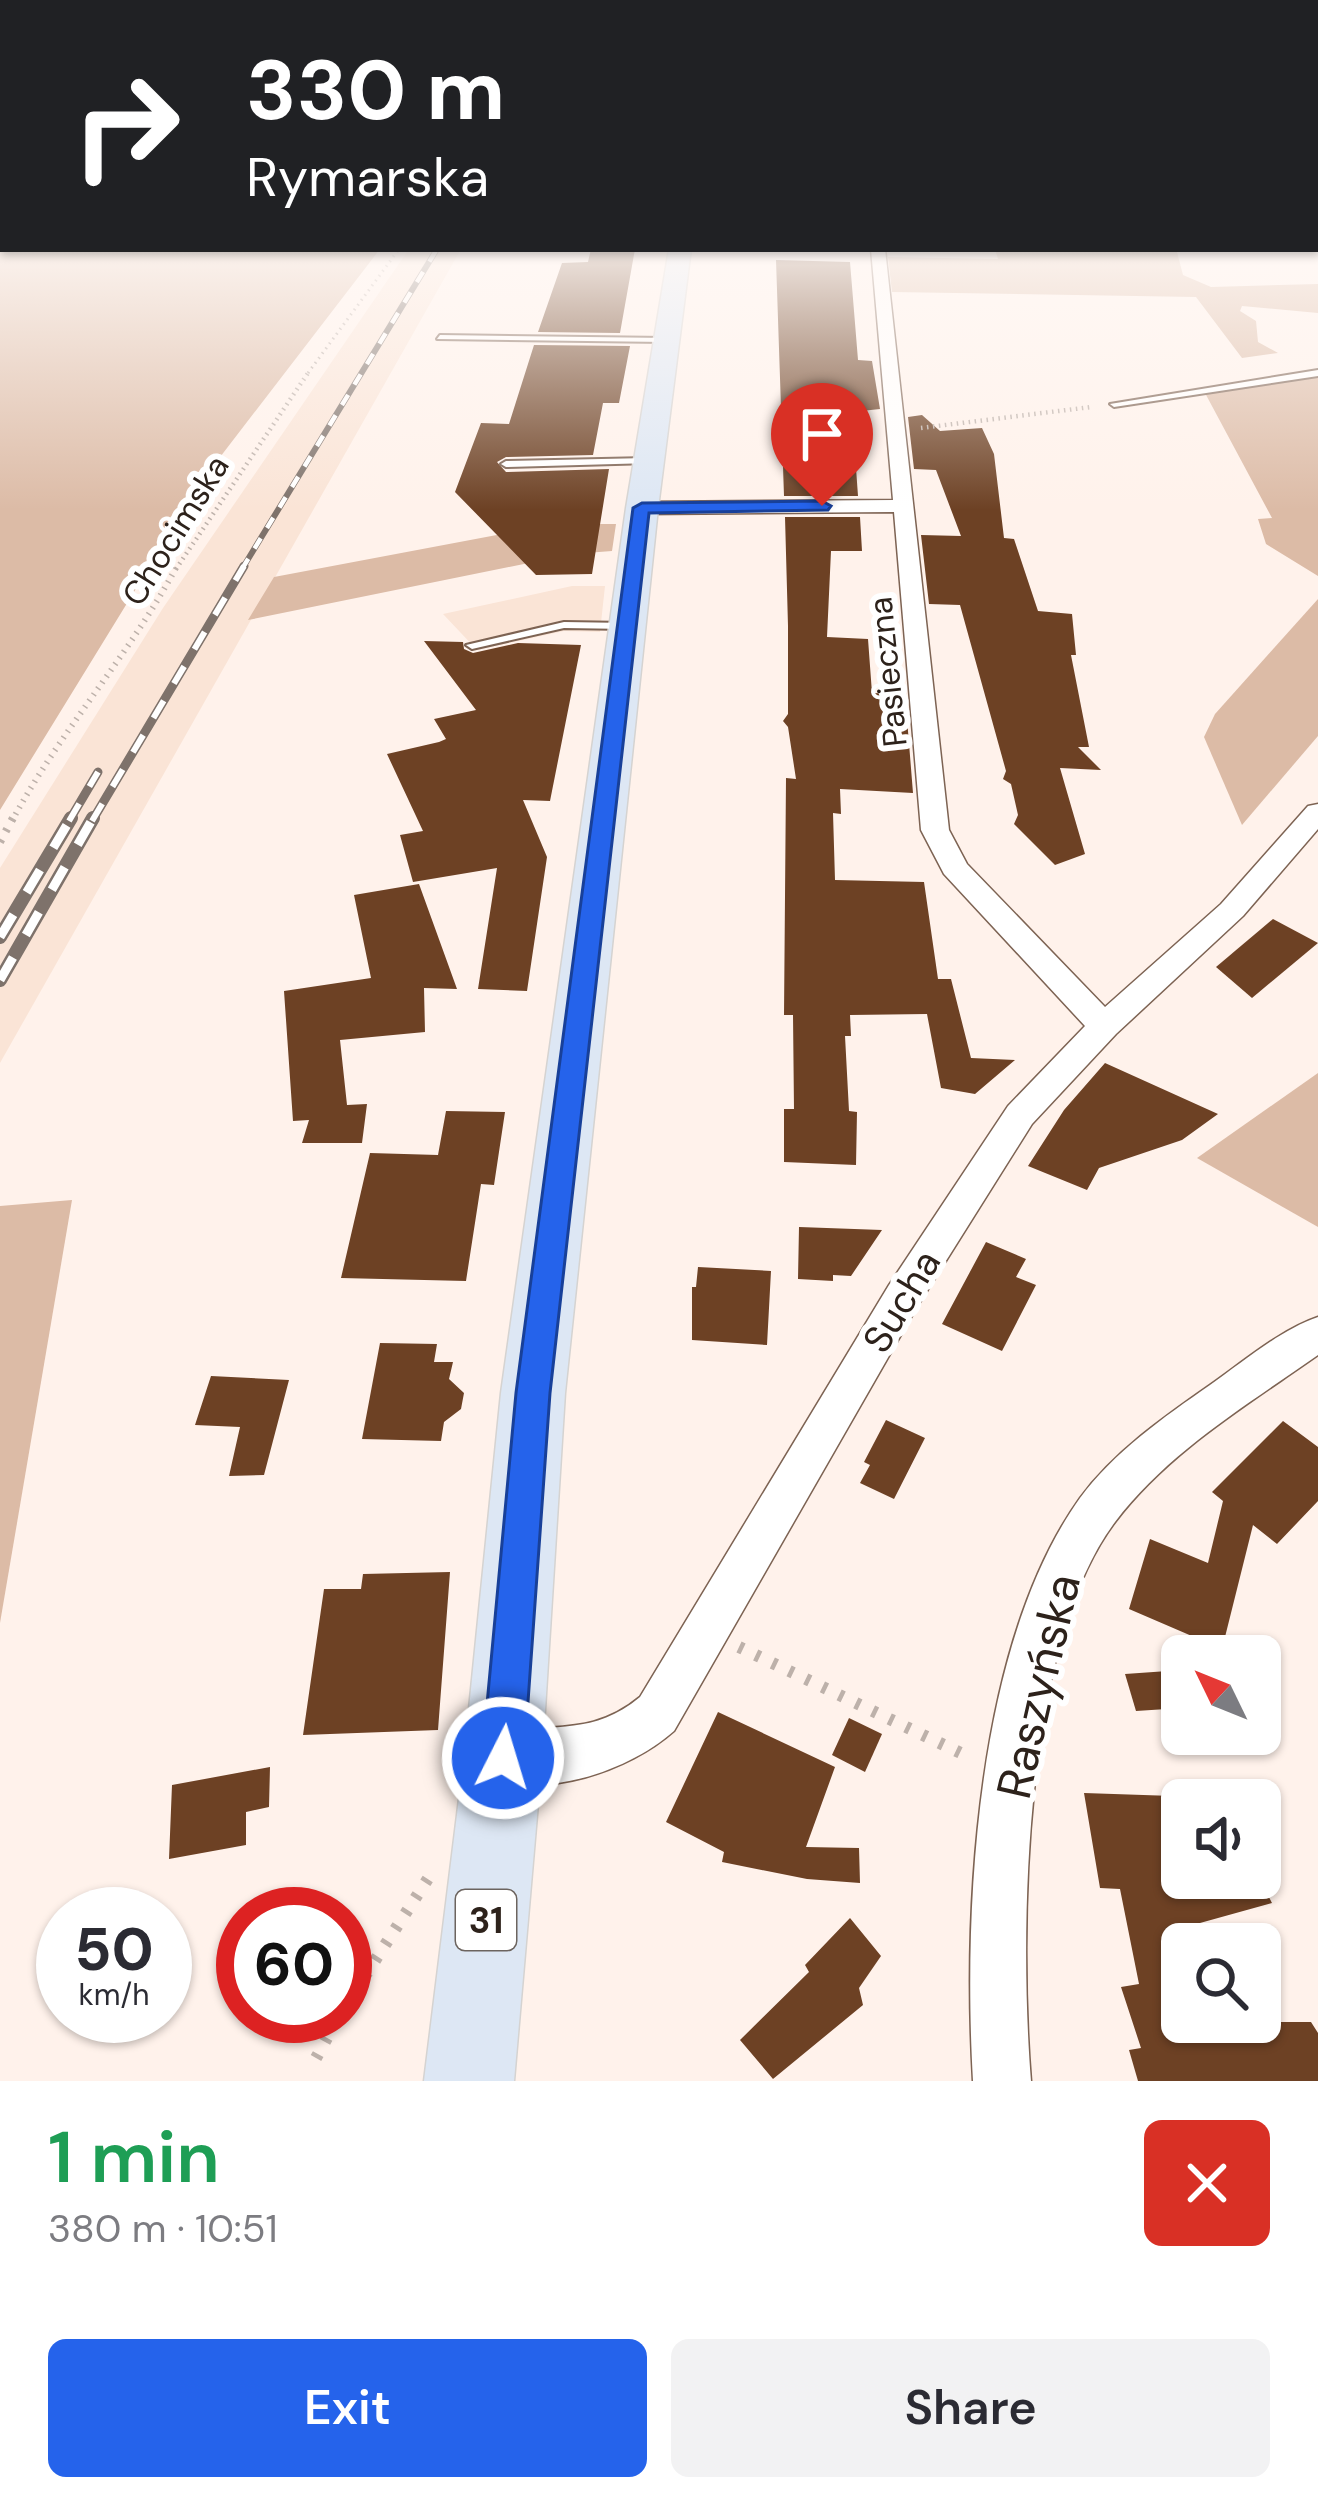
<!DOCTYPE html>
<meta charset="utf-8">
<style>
:root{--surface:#fff;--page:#f2f2f3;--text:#2b2b33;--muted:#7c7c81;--accent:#2563eb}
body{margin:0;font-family:"DM Sans",sans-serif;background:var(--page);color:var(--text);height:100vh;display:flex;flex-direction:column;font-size:45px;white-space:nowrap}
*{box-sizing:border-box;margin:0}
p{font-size:39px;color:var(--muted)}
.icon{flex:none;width:66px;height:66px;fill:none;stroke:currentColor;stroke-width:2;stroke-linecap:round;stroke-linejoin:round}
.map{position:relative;height:2081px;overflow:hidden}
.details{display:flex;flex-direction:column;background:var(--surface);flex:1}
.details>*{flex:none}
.banner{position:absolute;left:0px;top:0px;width:1320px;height:252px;box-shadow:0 3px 9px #0004;background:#202124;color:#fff;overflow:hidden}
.needle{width:78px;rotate:313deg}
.controls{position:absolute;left:1161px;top:1635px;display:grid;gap:24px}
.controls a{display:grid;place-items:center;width:120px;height:120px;border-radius:18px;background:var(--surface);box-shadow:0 3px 9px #0004;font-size:60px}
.speed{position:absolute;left:36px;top:1887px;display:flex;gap:24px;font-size:60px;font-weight:700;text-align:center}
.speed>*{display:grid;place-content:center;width:156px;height:156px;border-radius:50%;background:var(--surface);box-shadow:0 3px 9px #0004;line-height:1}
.speed small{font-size:30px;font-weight:400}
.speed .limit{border:18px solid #d22;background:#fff;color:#111}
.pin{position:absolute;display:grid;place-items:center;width:102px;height:102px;color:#fff;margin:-123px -51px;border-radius:50% 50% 50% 0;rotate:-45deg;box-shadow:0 0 12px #0007}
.pin .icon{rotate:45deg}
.me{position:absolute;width:132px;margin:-66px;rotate:5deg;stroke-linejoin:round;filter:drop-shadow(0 0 9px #0008)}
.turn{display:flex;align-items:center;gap:42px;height:252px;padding:0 48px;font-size:54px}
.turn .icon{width:156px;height:156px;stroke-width:2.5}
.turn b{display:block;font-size:84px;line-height:102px}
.round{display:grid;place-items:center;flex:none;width:126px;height:126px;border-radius:18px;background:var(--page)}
.head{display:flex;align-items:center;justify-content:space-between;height:204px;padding:0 48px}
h1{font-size:72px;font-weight:600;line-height:90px;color:#1e9e55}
.cta{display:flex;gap:24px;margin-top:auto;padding:24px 48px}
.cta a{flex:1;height:138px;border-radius:18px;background:var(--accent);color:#fff;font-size:48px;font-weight:600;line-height:138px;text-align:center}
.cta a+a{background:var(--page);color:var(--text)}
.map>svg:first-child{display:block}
</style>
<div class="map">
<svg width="1318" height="2081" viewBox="0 0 1318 2081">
<rect width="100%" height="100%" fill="#fff2eb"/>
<g fill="#fae4d6">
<path d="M409,249H461L0,1063V868L163,608Z"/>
<path d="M572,586H605L600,632L564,631L477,650L443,614Z"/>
</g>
<g fill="#dcbba6">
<path d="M0,219L3,249H380L204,478L0,810Z"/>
<path d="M995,249H1209L1177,252L1183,275L1211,287L1318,284V313L1242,306L1240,311L1256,321L1258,342L1278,353L1242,358L1196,297L892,292L888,257L998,259Z"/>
<path d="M1318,376V576L1266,544L1258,519L1272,518L1205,393Z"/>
<path d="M555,524H616L612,551L573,554L248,620L274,577Z"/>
<path d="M1318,599V736L1242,825L1204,737L1215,714Z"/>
<path d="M1318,1073V1227L1197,1158Z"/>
<path d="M72,1200L0,1623V1206Z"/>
</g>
<g fill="#6d4124">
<path d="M591,249H635L620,333L538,332L562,263L588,262Z"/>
<path d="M776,260L850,262L858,360L872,361L880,409L852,412L858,496H784Z"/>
<path d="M534,345L630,346L619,403H603L593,455L506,457L497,462L506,472L609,469L592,574L536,575L455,492L481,423L509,424Z"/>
<path d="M922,415L940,431L982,428L994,454L1004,538L1014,539L1038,611L1072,614L1076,655H1071L1089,747H1078L1101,770L1060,768L1085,854L1055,865L1014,824L1018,815L1011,784L1003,779L1006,771L960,605L929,604L921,535L961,536L936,470L914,469L908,417Z"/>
<path d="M785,517H860L862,551H831L827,637L868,639L872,693L905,694L913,793L840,789L841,814L833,813L835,880L924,882L938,979H951L971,1058L1015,1060L975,1094L941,1088L927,1014L850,1015L851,1036H845L849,1111L857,1112L856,1165L784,1162V1109H794L793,1015H784L786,778L796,779L788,727L783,721L788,714V626Z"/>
<path d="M424,641L463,642L464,649L473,653L518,643L581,645L550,801L523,800L547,857L527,991L478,989L497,868L413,882L400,835L423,831L387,754L439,742L446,739L434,719L476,710Z"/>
<path d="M419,884L457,989L424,988L425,1032L340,1040L347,1105L367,1104L362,1143H302L309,1120L293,1121L284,991L371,978L354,895Z"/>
<path d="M1273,919L1318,943L1252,998L1216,967Z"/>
<path d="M1105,1063L1218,1114L1182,1140L1099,1168L1087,1190L1028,1166L1064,1110Z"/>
<path d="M446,1111L505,1112L494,1185L481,1184L466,1281L341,1278L370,1153L438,1155Z"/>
<path d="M799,1227L882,1230L851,1276L833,1275V1281L798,1279Z"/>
<path d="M986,1242L1026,1259L1016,1277L1036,1285L1002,1351L942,1324Z"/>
<path d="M698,1267L771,1271L767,1345L692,1340V1287H696Z"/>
<path d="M380,1343L437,1344L434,1362H453L449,1379L464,1393L461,1409L444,1422L441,1441L362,1439Z"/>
<path d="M211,1376L289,1380L264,1475L229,1476L240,1427L195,1425Z"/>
<path d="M886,1420L925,1438L894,1499L860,1483L870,1465L864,1462Z"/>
<path d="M1283,1421L1318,1447V1501L1277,1544L1253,1525L1222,1649L1129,1609L1150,1539L1208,1563L1223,1501L1212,1492Z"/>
<path d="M450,1572L438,1730L303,1735L324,1589H361L363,1574Z"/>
<path d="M1182,1670V1708L1136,1711L1125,1674Z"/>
<path d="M718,1712L835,1767L806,1847L859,1848L860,1883L807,1879L722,1862L724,1852L666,1822Z"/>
<path d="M849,1718L882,1734L865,1772L832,1755Z"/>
<path d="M270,1767L269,1807L246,1812V1845L169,1859L172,1785Z"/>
<path d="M1084,1793L1173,1796L1182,1840V1878H1190L1193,1892L1241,1878H1259L1272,1903L1182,1928V2022H1311L1318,2033V2081H1138L1129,2050L1141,2048L1121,1987L1139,1984L1120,1889L1100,1888Z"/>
<path d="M850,1918L881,1956L859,1988L863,2005L773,2079L740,2040L809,1972L805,1965Z"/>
</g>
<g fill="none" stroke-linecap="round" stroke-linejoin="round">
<defs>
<g id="lane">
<path d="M440,335L666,338L670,340L666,342L437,339Z"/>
<path d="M1318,370V376L1114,407L1110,404Z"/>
<path d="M648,458L651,459V463L506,467L501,464L506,461Z"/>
<path d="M564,622L628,623L634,626L628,629L564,628L472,649L466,645Z"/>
</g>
<g id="street">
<path d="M871,249H885L949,830L967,864L1105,1007L1221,904L1308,806L1318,804V829L1243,916L1116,1034L1032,1124L917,1307L674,1731C629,1771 544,1800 485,1776L478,1758L485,1740C541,1717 586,1742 640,1697L889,1285L1008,1106L1085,1026L944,874L921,830L894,512L642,514L632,508L642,502L893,500Z"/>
<path d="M1318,1317V1355C1247,1405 1168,1452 1115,1522C1023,1644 1019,1932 1031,2081H973C963,1907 976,1644 1080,1498C1114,1452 1164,1417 1210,1385C1243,1362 1280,1330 1318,1317Z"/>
</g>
<path id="primary" d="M669,249H691L658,508L565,1393L542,1758L514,2081H424L464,1758L501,1393L626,508Z"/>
</defs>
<use href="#lane" stroke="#7d6353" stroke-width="4"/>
<use href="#street" stroke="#7d6353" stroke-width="3"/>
<use href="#primary" stroke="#d5d3d1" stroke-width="3"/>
<path stroke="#bdb1aa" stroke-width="3" stroke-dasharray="1.5 4.5" stroke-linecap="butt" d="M308,373L399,249"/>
<g stroke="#bdb1aa" stroke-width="4.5" stroke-dasharray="1.5 4.5" stroke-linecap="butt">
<path d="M921,428L1091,407"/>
<path d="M176,569L310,370"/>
</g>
<path stroke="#bdb1aa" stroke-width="6" stroke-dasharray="1.5 6" stroke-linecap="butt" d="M12,821C60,731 129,656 177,566"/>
<path stroke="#bdb1aa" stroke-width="8" stroke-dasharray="3 9" stroke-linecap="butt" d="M0,842L13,818"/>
<g stroke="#bdb1aa" stroke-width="12" stroke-dasharray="4.5 14" stroke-linecap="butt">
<path d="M739,1647L969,1757"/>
<path d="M345,2007L429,1877"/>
<path d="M316,2058L339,2016"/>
</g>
<use href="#lane" fill="#fff" fill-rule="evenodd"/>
<use href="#street" fill="#fff" fill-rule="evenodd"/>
<use href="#primary" fill="#dde7f4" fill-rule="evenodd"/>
<defs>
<path id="rail-far2" d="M242,569L437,249"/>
<g id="rail-far1">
<path d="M69,821L98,772"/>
<path d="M92,821L244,566"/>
</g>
<g id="rail">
<path d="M0,937L71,818"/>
<path d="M0,980L93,818"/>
</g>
</defs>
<use href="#rail-far2" stroke="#7e726b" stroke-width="6"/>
<use href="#rail-far1" stroke="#7e726b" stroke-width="9"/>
<use href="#rail" stroke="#7e726b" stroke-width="14"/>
<use href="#rail-far2" stroke="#fff" stroke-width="4.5" stroke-dasharray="12" stroke-linecap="butt"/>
<use href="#rail-far1" stroke="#fff" stroke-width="6" stroke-dasharray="20" stroke-linecap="butt"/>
<use href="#rail" stroke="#fff" stroke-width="9" stroke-dasharray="26" stroke-linecap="butt"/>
</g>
<linearGradient id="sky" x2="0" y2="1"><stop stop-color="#8cbced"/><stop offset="0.43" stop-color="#fff9f6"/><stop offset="1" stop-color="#fff9f6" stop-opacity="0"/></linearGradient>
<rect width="1318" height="510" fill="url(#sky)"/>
<path fill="#2563eb" stroke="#184099" stroke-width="3" d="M822,501L831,506L828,510L649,513L550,1393L524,1758L518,1773L503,1779L488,1773L482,1758L516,1393L633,508L642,503Z"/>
<g text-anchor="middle" stroke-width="12" stroke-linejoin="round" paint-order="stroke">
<g font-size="33" fill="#2d221b" stroke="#fff">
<text transform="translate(175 530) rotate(-58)" y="12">Chocimska</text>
<text transform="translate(887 672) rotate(-96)" y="12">Pasieczna</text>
</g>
<rect fill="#fff" stroke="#6c645f" stroke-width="3" x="456" y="1890" width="60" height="60" rx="9"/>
<g font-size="36" font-weight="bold" fill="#2d221b">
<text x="486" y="1933">31</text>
</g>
<g font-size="39" fill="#2d221b" stroke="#fff">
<text transform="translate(901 1301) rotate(-59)" y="14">Sucha</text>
</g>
<g font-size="48" fill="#2d221b" stroke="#fff">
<text transform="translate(1038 1686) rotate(-77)" y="17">Raszyńska</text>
</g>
</g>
</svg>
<div class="controls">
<a><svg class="needle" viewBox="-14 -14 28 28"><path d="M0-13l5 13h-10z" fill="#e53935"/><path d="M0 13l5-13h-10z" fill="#7c7c81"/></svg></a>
<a><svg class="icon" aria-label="sound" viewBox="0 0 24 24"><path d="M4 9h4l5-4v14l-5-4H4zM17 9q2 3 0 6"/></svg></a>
<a><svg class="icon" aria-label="search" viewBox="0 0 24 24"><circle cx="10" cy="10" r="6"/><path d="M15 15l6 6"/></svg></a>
</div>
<div class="speed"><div>50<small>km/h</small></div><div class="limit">60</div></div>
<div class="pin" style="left:822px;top:506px;background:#d93025"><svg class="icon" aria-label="arrive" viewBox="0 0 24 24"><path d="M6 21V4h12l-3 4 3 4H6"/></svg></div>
<svg class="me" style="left:503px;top:1758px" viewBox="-20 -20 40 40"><circle r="17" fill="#2563eb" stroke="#fff" stroke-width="3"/><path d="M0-11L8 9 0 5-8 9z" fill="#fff"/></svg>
<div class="banner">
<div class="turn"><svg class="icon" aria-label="right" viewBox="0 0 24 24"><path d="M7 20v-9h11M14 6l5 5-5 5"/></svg><div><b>330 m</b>Rymarska</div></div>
</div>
</div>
<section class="details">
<div class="head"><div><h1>1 min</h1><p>380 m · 10:51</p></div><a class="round" style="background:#d93025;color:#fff"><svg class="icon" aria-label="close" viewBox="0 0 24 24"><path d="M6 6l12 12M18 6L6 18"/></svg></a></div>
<div class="cta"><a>Exit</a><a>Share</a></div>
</section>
